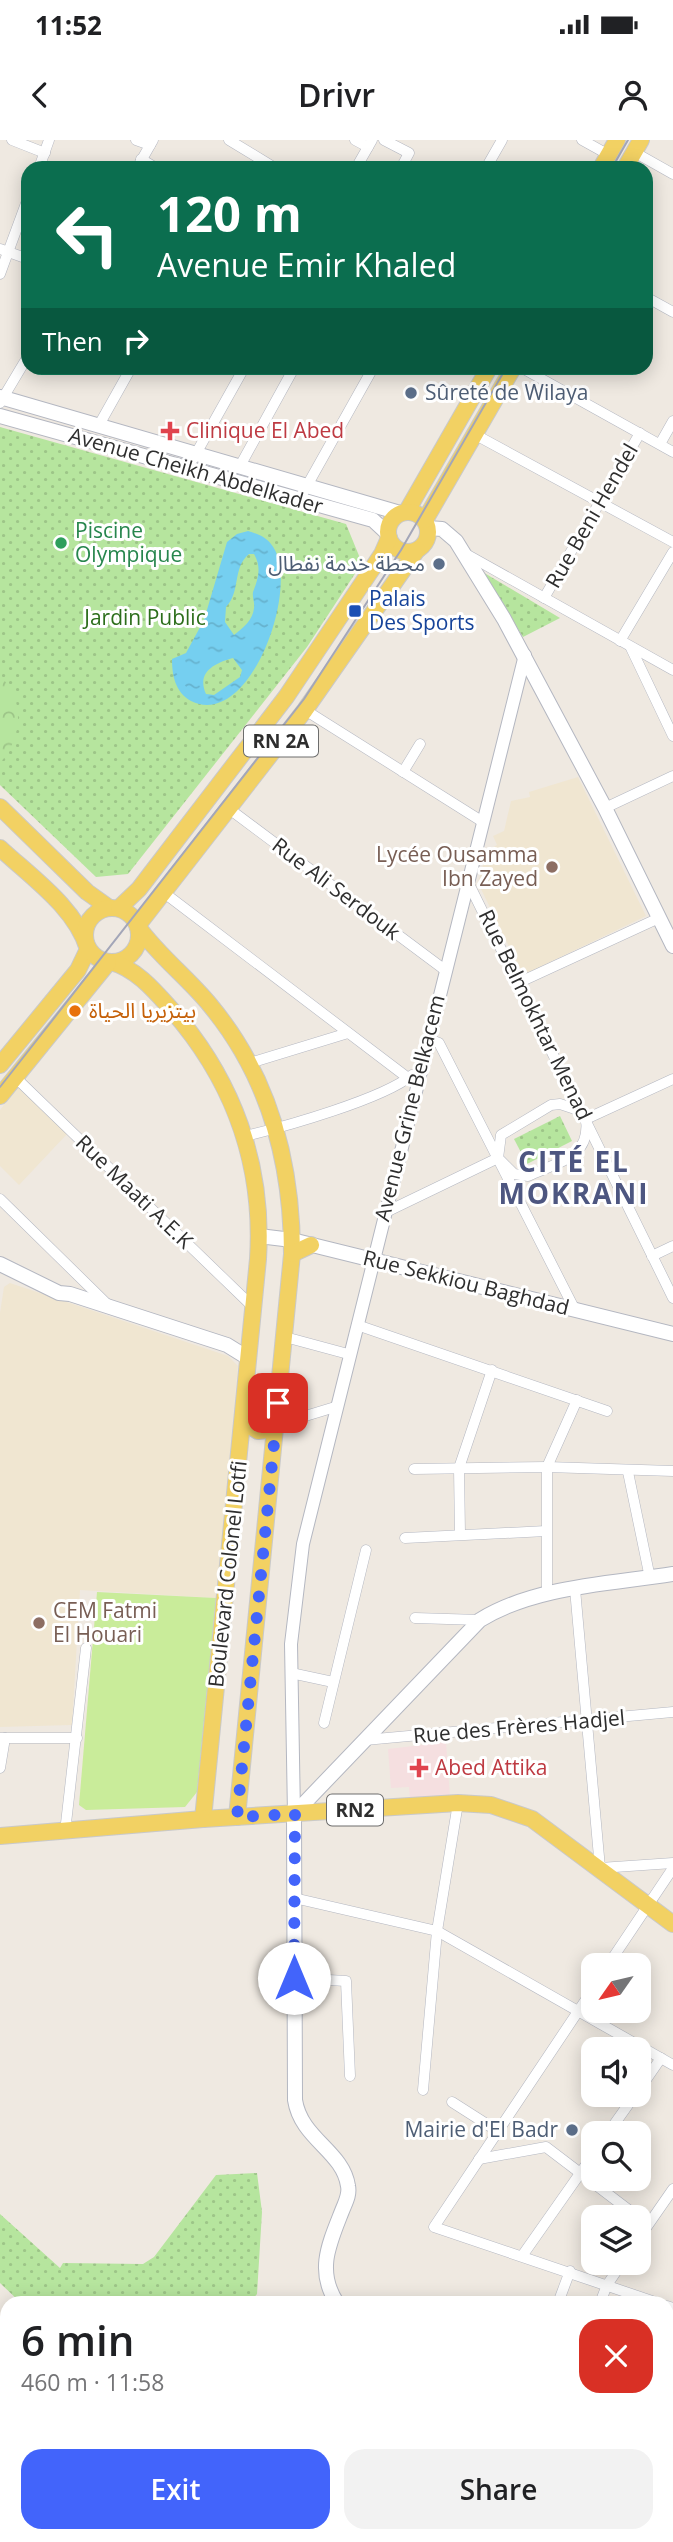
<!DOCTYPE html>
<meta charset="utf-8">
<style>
:root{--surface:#fff;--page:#f2f2f2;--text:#202124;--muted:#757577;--accent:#4264fb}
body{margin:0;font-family:"Open Sans","Noto Sans Arabic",sans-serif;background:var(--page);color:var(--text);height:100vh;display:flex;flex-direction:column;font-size:26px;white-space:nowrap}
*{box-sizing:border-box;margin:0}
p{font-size:23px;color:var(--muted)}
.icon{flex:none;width:38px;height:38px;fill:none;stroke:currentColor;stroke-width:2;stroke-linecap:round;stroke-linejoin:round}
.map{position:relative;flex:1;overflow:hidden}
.details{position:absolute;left:0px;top:2156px;width:674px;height:247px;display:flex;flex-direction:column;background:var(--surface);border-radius:21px 21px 0 0;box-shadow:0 4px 18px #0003}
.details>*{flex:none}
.hud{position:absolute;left:21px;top:21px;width:632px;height:214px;border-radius:21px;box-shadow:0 4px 18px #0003;background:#0b6e4f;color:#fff;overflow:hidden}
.needle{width:46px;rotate:236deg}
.controls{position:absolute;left:581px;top:1813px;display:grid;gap:14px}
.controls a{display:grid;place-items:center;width:70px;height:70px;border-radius:14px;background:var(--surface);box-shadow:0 4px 18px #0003;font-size:35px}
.pin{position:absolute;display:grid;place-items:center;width:60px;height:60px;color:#fff;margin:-30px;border-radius:14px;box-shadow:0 4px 10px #0006}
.me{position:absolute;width:77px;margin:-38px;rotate:0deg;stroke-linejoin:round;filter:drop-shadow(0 0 5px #0008)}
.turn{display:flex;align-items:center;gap:24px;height:147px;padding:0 21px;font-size:32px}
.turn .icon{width:91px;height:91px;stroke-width:2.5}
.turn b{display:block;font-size:49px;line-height:60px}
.then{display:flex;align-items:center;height:66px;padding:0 21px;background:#0003;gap:14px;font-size:26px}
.round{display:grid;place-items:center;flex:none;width:74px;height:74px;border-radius:21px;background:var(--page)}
.headline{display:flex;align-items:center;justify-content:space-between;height:119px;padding:0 21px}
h1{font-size:42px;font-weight:600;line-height:52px}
.action{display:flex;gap:14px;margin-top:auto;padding:14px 21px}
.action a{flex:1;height:80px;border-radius:21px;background:var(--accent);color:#fff;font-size:28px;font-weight:600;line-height:80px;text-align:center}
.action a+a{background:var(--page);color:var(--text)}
.status{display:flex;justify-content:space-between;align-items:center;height:49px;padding:0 35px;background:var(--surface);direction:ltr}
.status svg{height:19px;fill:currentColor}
header{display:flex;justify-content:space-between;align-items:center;height:91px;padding:0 21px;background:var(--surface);font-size:32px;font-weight:600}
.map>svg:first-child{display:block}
</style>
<div class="status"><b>11:52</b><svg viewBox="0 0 49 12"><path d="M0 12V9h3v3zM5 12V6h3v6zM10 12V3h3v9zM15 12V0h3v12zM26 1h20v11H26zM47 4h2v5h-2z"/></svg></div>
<header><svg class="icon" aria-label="back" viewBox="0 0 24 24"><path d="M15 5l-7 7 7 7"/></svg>Drivr<svg class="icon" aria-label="person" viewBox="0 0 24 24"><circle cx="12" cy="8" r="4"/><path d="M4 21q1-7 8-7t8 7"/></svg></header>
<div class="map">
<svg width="673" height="2402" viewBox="0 0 673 2402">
<defs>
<pattern id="grass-dots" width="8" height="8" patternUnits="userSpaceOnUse" patternTransform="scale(1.75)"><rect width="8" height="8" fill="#b6e59e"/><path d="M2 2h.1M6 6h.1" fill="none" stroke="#9dc588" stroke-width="1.8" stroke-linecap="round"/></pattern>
<pattern id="park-crowns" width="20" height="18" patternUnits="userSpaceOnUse" patternTransform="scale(1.75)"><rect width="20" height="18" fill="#b6e59e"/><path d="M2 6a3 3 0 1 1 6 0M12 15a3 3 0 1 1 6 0" fill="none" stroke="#9dc588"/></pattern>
<pattern id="water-ripples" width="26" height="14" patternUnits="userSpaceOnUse" patternTransform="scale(1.75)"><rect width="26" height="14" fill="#75cff0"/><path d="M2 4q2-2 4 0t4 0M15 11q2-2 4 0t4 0" fill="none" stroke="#66b2ce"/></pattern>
</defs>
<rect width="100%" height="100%" fill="#efe9e1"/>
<g fill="#f0e6d1">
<path d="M578,637L646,776L523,835L478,743L487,711L497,705L493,696L504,691L511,661L530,657L529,652Z"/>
<path d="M18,947L67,994L19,1045L0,1026V970Z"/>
<path d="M10,1143L228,1216L238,1226L216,1458L80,1450L72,1585L0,1587V1173L4,1147Z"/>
</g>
<path fill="#f5dfe0" d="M446,1602L450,1657L410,1659L409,1647L391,1648L388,1609Z"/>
<g fill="url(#grass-dots)">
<path d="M0,287L346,384L362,423L307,507L128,734L96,737L0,645Z"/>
<path d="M481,431L560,478L523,497Z"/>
<path d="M560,976L572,1001L527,1024L514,999Z"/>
<path d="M257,2033L262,2072L257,2154L249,2163H21L0,2143V2074L60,2128L63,2123L143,2124L154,2117L216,2035Z"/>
</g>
<path fill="url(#park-crowns)" d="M0,536C26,560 22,598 0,623Z"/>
<path fill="#c9ec9a" d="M97,1452L216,1458L197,1652L185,1667L86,1670L79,1665Z"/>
<path fill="url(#water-ripples)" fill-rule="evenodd" d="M248,391C257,394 265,396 271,404C303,441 251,591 191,561C175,552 172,535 172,519L186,513L204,480L227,402L237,394ZM249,414H254C262,428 258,439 253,452C252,458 255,462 254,468C253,480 243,488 234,495L225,482L226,467C241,452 232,428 249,414ZM233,518L242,530L240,537L214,555L206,554C196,532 215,523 233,518Z"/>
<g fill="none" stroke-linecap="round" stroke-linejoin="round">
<defs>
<g id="minor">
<path d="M12,0L45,13"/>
<path d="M136,0L150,5"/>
<path d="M229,0L275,28"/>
<path d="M355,0L368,7"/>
<path d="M384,0L409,13L401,28"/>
<path d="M582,0L609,15"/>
<path d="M634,12L673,34"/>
<path d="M141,19L156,28"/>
<path d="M39,28L49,0"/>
<path d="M137,28L153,0"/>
<path d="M356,28L372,0"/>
<path d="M486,28L502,0"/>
<path d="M0,109L28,119"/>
<path d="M0,134L28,58"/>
<path d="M646,157L673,172"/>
<path d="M522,228L673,312"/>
<path d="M0,263L28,216"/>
<path d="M99,285L131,228"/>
<path d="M474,294L673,402"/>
<path d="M660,304L673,281"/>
<path d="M193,319L244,228"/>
<path d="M240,326L294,228"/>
<path d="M299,360L373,228"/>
<path d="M466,414L673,530"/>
<path d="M544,458L640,293"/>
<path d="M620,501L673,412"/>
<path d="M631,508L673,596"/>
<path d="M305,570L483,682"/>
<path d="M403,632L420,604"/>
<path d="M228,668L445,830"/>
<path d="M605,668L673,636"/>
<path d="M469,744L673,1158"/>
<path d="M163,752L408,938"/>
<path d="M520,842L659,778"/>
<path d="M428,899L439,903L575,1170"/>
<path d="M250,923L348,893"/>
<path d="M15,937L253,1167"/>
<path d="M560,964L575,969L586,979C591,1018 558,1022 528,1036L514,1034L498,1018L501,995L551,965Z"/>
<path d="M586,979L673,939"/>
<path d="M245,996C284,987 383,959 412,935"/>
<path d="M0,1059L107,1164"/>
<path d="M384,1073L498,1018"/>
<path d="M652,1116L673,1106"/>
<path d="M357,1185L607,1271"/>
<path d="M285,1197L348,1214"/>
<path d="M276,1285L335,1267"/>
<path d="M414,1329L547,1327L673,1331"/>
<path d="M628,1332L650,1438"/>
<path d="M460,1394L459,1328L492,1230"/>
<path d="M405,1398L546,1391"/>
<path d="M575,1449L600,1728L673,1723"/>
<path d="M547,1455V1327L577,1260"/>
<path d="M415,1478L480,1480"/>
<path d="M291,1533L333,1542"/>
<path d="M324,1583L366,1410"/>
<path d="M0,1598H77"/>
<path d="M365,1600L673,1572"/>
<path d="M0,1628L5,1598"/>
<path d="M65,1692L86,1508"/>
<path d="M294,1758L437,1791L673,1925"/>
<path d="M608,1825L673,1728"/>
<path d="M294,1838L346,1841L350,1936"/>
<path d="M593,1849L434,2087L658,2163"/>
<path d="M423,1950L437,1791L458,1663"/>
<path d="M639,1950L661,1918"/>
<path d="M452,1962L499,1992"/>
<path d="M608,1993L635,1955"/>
<path d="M479,2019L546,2007L638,2077"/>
<path d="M639,2098L673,2049"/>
<path d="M522,2116L593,2015"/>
<path d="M558,2163L570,2131"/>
<path d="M600,2163L607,2145L622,2123"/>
<path d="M667,2166L673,2168"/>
<path d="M667,2245L673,2246"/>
</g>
<g id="tertiary">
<path d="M294,1674L291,1504L303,1404L525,515"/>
<path d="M667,2343L673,2344"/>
</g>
<g id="secondary">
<path d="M0,257L400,373"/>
<path d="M0,276L373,380L388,394"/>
<path d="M428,388L442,389L456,401L504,479L605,668L673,806"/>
<path d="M259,1096L292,1100L673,1194"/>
<path d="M0,1124L59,1153L70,1154L227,1205L248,1218"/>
<path d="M337,2163C316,2131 329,2104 342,2071C345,2063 350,2055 348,2046C343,2011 301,1999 295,1960L294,1674L480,1480C535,1446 610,1444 673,1434"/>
<path d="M667,2361L673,2363"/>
<path d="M0,2374L7,2375"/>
<path d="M405,2396L417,2402"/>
<path d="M104,2402L121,2396"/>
<path d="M567,2402L570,2396"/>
</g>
<g id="primary">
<path d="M601,28L617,0"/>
<path d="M625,28L641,0"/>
<path d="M407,371L489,228"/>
<circle cx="408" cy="392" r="20"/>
<path d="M425,380L513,228"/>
<path d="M0,667L87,752L108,767"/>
<path d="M0,708C31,737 75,767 88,809L78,830L0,925"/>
<circle cx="112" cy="795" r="27"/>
<path d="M119,768L139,749L286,557L382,414L389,398"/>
<path d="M138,785L305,570L417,410"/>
<path d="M138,787C159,816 188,838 210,865C269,936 292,1024 292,1114L237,1677"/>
<path d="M111,822C135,828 154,850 170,868C233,939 264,1024 258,1119L203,1679"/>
<path d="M0,956L108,823"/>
<path d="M292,1114L311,1105"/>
<path d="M243,1282L258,1291L275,1289"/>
<path d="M0,1696L203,1679L458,1663L491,1665L532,1679L673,1784"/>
<path d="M0,2227L7,2229"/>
<path d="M455,2396L467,2402"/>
<path d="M481,2396L496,2402"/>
</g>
</defs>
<use href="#minor" stroke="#b4b7c1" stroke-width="11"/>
<use href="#tertiary" stroke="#b4b7c1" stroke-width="14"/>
<use href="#secondary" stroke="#b4b7c1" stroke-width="16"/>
<use href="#primary" stroke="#c9c9c9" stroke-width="18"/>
<use href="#minor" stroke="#fff" stroke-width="10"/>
<use href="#tertiary" stroke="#fff" stroke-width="12"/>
<use href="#secondary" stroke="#fff" stroke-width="14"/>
<use href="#primary" stroke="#f2d163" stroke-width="16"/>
<g stroke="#a3a6b8" stroke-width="2">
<path d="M612,28L628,0"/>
<path d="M0,947L304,559L401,410L506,228"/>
</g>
</g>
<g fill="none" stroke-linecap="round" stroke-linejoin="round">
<path stroke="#4264fb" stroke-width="12" stroke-dasharray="0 21.6" d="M278,1263L237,1677L295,1674L294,1838"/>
</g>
<g fill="#5c6f8a" stroke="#fff" stroke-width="2.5">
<circle cx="411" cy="253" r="7"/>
<circle cx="439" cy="424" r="7"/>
<circle cx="572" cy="1990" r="7"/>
</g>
<g fill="#e0444e" stroke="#fff" stroke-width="2.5">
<path d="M166.5 280.5h7v7h7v7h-7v7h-7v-7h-7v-7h7z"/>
<path d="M415.5 1617.5h7v7h7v7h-7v7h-7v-7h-7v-7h7z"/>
</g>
<circle fill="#2e9e5b" stroke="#fff" stroke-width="2.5" cx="61" cy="403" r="7"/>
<rect fill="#1a4fb4" stroke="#fff" stroke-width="2.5" x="348" y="464" width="14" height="14" rx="3.5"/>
<g fill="#8d6e63" stroke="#fff" stroke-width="2.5">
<circle cx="552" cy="727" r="7"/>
<circle cx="39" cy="1483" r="7"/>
</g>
<circle fill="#e8710a" stroke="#fff" stroke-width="2.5" cx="75" cy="871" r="7"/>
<g text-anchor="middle" stroke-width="6" stroke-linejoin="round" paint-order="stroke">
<g fill="#fff" stroke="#6d6d6d" stroke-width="2">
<rect x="244" y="585.5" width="74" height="31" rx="5"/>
<rect x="327" y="1654.5" width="56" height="31" rx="5"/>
</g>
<g font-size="19" font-weight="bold" fill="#2e2e2e">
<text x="281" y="608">RN 2A</text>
<text x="355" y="1677">RN2</text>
</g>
<g font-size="21" fill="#4e5e75" stroke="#fff" text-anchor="end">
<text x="425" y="260" text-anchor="start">Sûreté de Wilaya</text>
<text x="425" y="431">محطة خدمة نفطال</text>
<text x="558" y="1997">Mairie d'El Badr</text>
</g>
<g font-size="21" fill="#be3a42" stroke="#fff" text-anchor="start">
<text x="186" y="298">Clinique El Abed</text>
<text x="435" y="1635">Abed Attika</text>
</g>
<g font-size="21" fill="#2e2e2e" stroke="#fff">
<text transform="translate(196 331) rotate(16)" y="7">Avenue Cheikh Abdelkader</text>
<text transform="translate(592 376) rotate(-60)" y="7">Rue Beni Hendel</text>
<text transform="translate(336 749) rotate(37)" y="7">Rue Ali Serdouk</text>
<text transform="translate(535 875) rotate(64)" y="7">Rue Belmokhtar Menad</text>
<text transform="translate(410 968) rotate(-76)" y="7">Avenue Grine Belkacem</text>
<text transform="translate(134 1052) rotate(44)" y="7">Rue Maati A.E.K</text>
<text transform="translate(466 1143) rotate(14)" y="7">Rue Sekkiou Baghdad</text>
<text transform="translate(228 1434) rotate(-84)" y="7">Boulevard Colonel Lotfi</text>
<text transform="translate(519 1587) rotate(-5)" y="7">Rue des Frères Hadjel</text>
</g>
<g font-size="21" fill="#27864d" stroke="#fff" text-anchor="start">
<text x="75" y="398">Piscine<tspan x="75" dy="24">Olympique</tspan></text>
</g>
<g font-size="21" fill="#164399" stroke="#fff" text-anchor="start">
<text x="369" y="466">Palais<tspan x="369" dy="24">Des Sports</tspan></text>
</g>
<g font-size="21" fill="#2c6e1b" stroke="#fff">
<text x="145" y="485">Jardin Public</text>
</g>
<g font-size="21" fill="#785e54" stroke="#fff" text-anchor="end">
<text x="538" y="722">Lycée Ousamma<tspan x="538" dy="24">Ibn Zayed</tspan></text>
<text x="53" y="1478" text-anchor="start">CEM Fatmi<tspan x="53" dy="24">El Houari</tspan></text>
</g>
<g font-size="21" fill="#c56008" stroke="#fff" text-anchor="start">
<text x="89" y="878">بيتزيريا الحياة</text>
</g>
<g font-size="28" font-weight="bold" letter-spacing="2" fill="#4d5680" stroke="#fff">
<text x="574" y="1032">CITÉ EL<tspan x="574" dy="32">MOKRANI</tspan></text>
</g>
</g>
</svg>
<div class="controls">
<a><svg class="needle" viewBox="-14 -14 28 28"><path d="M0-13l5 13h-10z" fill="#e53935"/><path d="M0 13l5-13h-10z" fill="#757577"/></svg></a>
<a><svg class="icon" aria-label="sound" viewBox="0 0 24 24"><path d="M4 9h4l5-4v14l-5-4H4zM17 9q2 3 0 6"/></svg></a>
<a><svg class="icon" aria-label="search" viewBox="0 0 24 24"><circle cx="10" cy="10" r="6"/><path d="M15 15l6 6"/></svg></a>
<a><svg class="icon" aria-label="layers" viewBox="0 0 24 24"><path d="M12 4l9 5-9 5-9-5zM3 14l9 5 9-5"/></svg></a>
</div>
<div class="pin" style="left:278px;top:1263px;background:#d93025"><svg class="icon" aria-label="arrive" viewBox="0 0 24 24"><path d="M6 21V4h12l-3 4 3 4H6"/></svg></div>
<svg class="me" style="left:294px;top:1838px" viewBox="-20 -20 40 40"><circle r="19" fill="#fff"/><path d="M0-13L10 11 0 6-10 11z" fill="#4264fb"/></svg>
<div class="hud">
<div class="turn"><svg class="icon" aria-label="left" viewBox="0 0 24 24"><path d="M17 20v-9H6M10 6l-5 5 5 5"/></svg><div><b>120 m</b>Avenue Emir Khaled</div></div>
<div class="then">Then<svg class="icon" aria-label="right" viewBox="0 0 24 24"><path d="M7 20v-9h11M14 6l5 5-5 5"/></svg></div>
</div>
<section class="details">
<div class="headline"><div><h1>6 min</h1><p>460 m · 11:58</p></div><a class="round" style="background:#d93025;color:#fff"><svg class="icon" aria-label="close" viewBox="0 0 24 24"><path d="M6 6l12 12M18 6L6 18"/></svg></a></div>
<div class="action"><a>Exit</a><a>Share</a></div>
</section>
</div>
